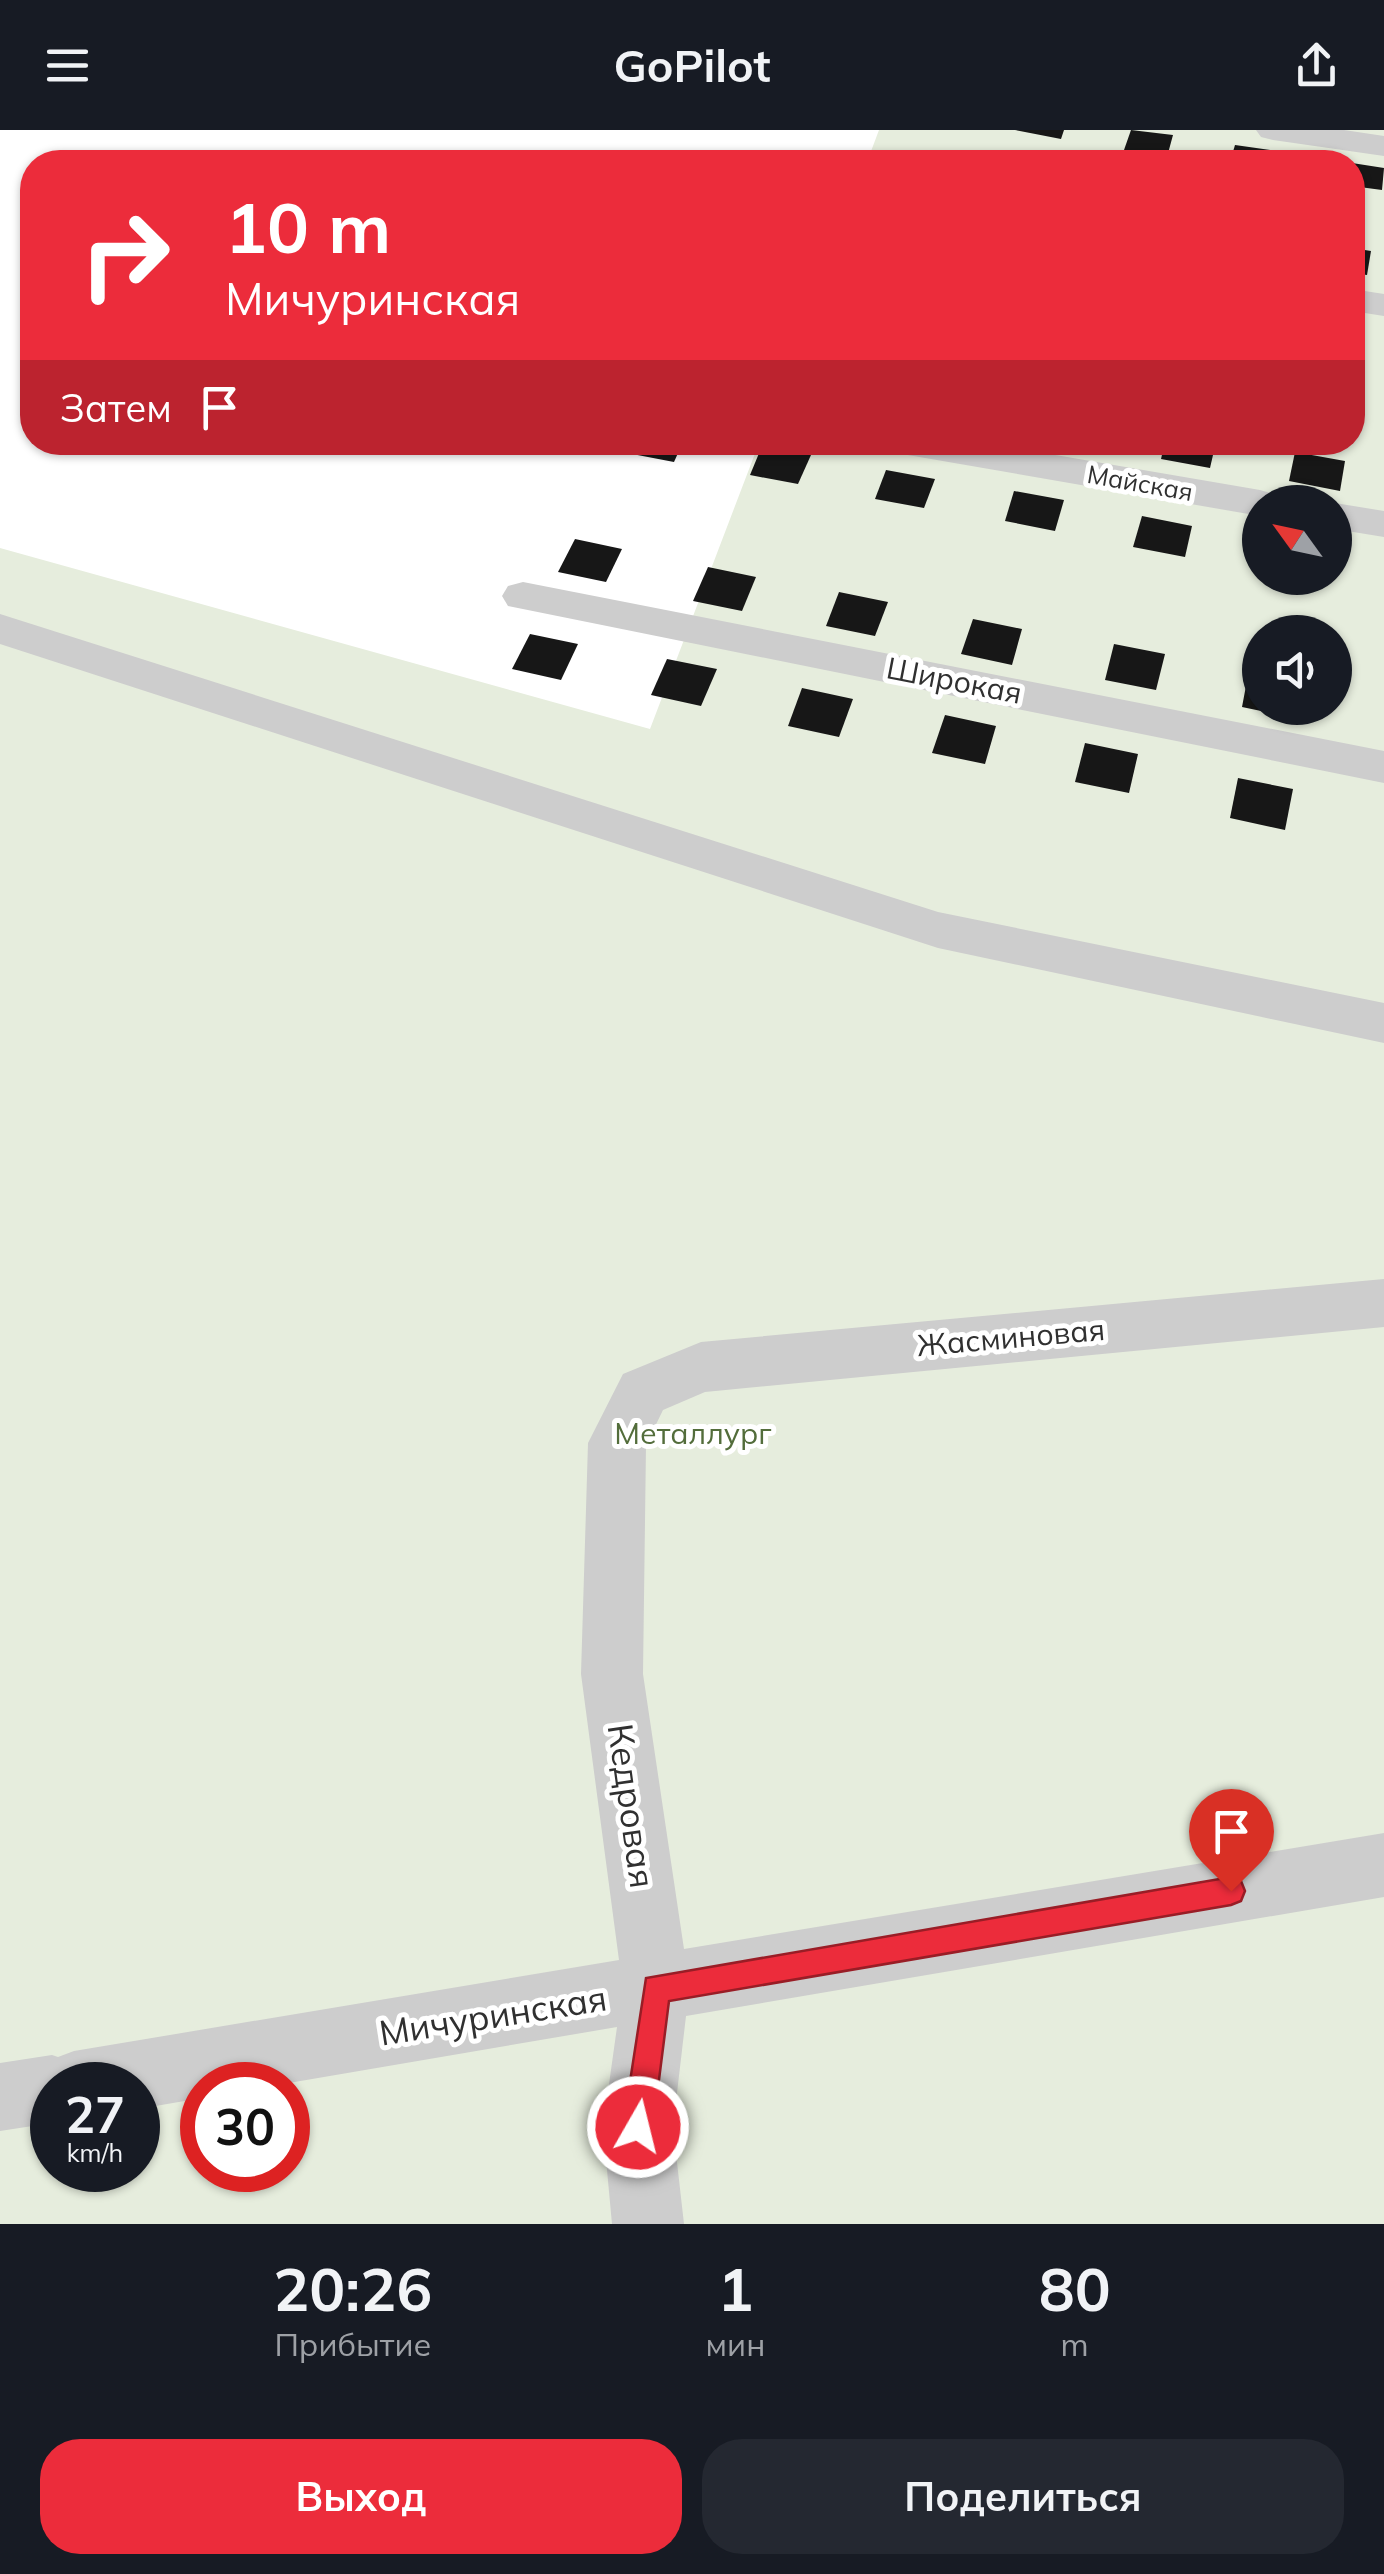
<!DOCTYPE html>
<html lang="ru">
<meta charset="utf-8">
<style>
:root{--surface:#171b24;--page:#242831;--text:#f1f3f6;--muted:#9ea1a6;--accent:#ec2c3b}
body{margin:0;font-family:Mulish,sans-serif;background:var(--page);color:var(--text);height:100vh;display:flex;flex-direction:column;font-size:38px;white-space:nowrap}
*{box-sizing:border-box;margin:0}
p{font-size:32px;color:var(--muted)}
.icon{flex:none;width:55px;height:55px;fill:none;stroke:currentColor;stroke-width:2;stroke-linecap:round;stroke-linejoin:round}
.map{position:relative;height:2094px;overflow:hidden}
.panel{display:flex;flex-direction:column;background:var(--surface);flex:1}
.panel>*{flex:none}
.guide{position:absolute;left:20px;top:20px;width:1345px;height:305px;border-radius:40px;box-shadow:0 2px 8px #0004;background:#ec2c3b;color:#fff;overflow:hidden}
.needle{width:65px;rotate:303deg}
.buttons{position:absolute;left:1242px;top:355px;display:grid;gap:20px}
.buttons a{display:grid;place-items:center;width:110px;height:110px;border-radius:50%;background:var(--surface);box-shadow:0 2px 8px #0004;font-size:50px}
.speed{position:absolute;left:30px;top:1932px;display:flex;gap:20px;font-size:50px;font-weight:700;text-align:center}
.speed>*{display:grid;place-content:center;width:130px;height:130px;border-radius:50%;background:var(--surface);box-shadow:0 2px 8px #0004;line-height:1}
.speed small{font-size:25px;font-weight:400}
.speed .limit{border:15px solid #d22;background:#fff;color:#111}
.pin{position:absolute;display:grid;place-items:center;width:85px;height:85px;color:#fff;margin:-102px -42px;border-radius:50% 50% 50% 0;rotate:-45deg;box-shadow:0 0 10px #0007}
.pin .icon{rotate:45deg}
.me{position:absolute;width:110px;margin:-55px;rotate:8deg;stroke-linejoin:round;filter:drop-shadow(0 0 8px #0008)}
.turn{display:flex;align-items:center;gap:35px;height:210px;padding:0 40px;font-size:45px}
.turn .icon{width:130px;height:130px;stroke-width:2.5}
.turn b{display:block;font-size:70px;line-height:85px}
.then{display:flex;align-items:center;height:95px;padding:0 40px;background:#0003;gap:20px;font-size:38px}
.eta{display:flex;justify-content:space-evenly;align-items:center;height:170px;text-align:center}
.eta b{font-size:60px;font-weight:700;line-height:70px}
.cta{display:flex;gap:20px;margin-top:auto;padding:20px 40px}
.cta a{flex:1;height:115px;border-radius:40px;background:var(--accent);color:#fff;font-size:40px;font-weight:700;line-height:115px;text-align:center}
.cta a+a{background:var(--page);color:var(--text)}
header{display:flex;justify-content:space-between;align-items:center;height:130px;padding:0 40px;background:var(--surface);font-size:45px;font-weight:700}
.map>svg:first-child{display:block}
</style>
<header><svg class="icon" aria-label="menu" viewBox="0 0 24 24"><path d="M4 6h16M4 12h16M4 18h16"/></svg>GoPilot<svg class="icon" aria-label="share" viewBox="0 0 24 24"><path d="M12 15V3M7 8l5-5 5 5M5 13v7h14v-7"/></svg></header>
<div class="map">
<svg width="1384" height="2094" viewBox="0 0 1384 2094">
<rect width="100%" height="100%" fill="#fff"/>
<path fill="#e6eddd" fill-rule="evenodd" d="M879,0H1384V2094H0V418L650,599L759,313L1352,312V32H867ZM1260,372H1335V448H1260ZM1260,502H1335V578H1260ZM52,1955H138V2040H52ZM202,1955H288V2040H202Z"/>
<g fill="#171717">
<path d="M1015,0H1064L1061,9Z"/>
<path d="M1131,0L1173,5L1167,27L1124,20Z"/>
<path d="M1235,15L1278,21L1275,32H1230Z"/>
<path d="M1352,33L1384,38L1382,60L1352,56Z"/>
<path d="M1352,118L1371,121L1367,145L1352,143Z"/>
<path d="M632,312H683L674,332L627,323Z"/>
<path d="M1165,312H1216L1210,338L1161,329Z"/>
<path d="M762,316L811,325L798,354L750,345Z"/>
<path d="M1295,322L1345,331L1340,361L1289,351Z"/>
<path d="M886,340L935,349L924,378L875,369Z"/>
<path d="M1014,361L1064,370L1055,401L1005,391Z"/>
<path d="M1142,386L1192,396L1185,427L1133,417Z"/>
<path d="M575,409L622,419L606,452L558,442Z"/>
<path d="M708,437L756,447L742,481L693,471Z"/>
<path d="M839,462L888,472L875,506L826,496Z"/>
<path d="M973,489L1022,499L1012,535L961,524Z"/>
<path d="M530,504L578,514L561,550L512,539Z"/>
<path d="M1114,514L1165,524L1156,560L1105,550Z"/>
<path d="M667,529L717,539L701,576L651,565Z"/>
<path d="M1249,540L1260,542V578H1296L1294,588L1242,577Z"/>
<path d="M802,558L853,569L839,607L788,596Z"/>
<path d="M945,585L996,596L985,634L932,623Z"/>
<path d="M1085,613L1138,624L1129,663L1075,652Z"/>
<path d="M1238,648L1293,659L1285,700L1230,688Z"/>
</g>
<g fill="none" stroke-linecap="round" stroke-linejoin="round">
<g fill="#cdcdcd" fill-rule="evenodd">
<path d="M1256,0H1344L1384,6V26L1273,10L1261,7Z"/>
<path d="M1352,159L1384,164V186L1352,181Z"/>
<path d="M883,312H979L1260,360L1274,364L1280,372H1260V386L902,324L888,321Z"/>
<path d="M1335,373L1384,381V407L1335,399Z"/>
<path d="M523,452L1384,621V653L508,476L502,466L508,456Z"/>
<path d="M0,484L938,782L1384,873V913L938,818L0,514Z"/>
<path d="M1384,1149V1197L705,1262L663,1280L646,1315L643,1544L684,1819L1384,1703V1767L686,1886L673,1997L684,2094H612L603,1997L617,1897L277,1955H202V1968L138,1979V1955H52V1993L0,2001V1933L52,1925L58,1927L74,1921L619,1830L581,1544L588,1313L623,1244L701,1212Z"/>
</g>
</g>
<path fill="#ec2c3b" stroke="#991d26" stroke-width="2.5" d="M1231,1747L1241,1751L1245,1761L1241,1771L1231,1775L669,1871L653,1997L648,2007L638,2012L627,2007L623,1997L646,1848Z"/>
<g text-anchor="middle" stroke-width="10" stroke-linejoin="round" paint-order="stroke">
<g font-size="25" fill="#303030" stroke="#fff">
<text transform="translate(1140 353) rotate(10)" y="9">Майская</text>
</g>
<g font-size="30" fill="#303030" stroke="#fff">
<text transform="translate(954 551) rotate(11)" y="10">Широкая</text>
<text transform="translate(1011 1208) rotate(-5)" y="10">Жасминовая</text>
</g>
<g font-size="30" fill="#536d3b" stroke="#fff">
<text x="693" y="1314">Металлург</text>
</g>
<g font-size="35" fill="#303030" stroke="#fff">
<text transform="translate(631 1676) rotate(82)" y="12">Кедровая</text>
<text transform="translate(493 1886) rotate(-9)" y="12">Мичуринская</text>
</g>
</g>
</svg>
<div class="buttons">
<a><svg class="needle" viewBox="-14 -14 28 28"><path d="M0-13l5 13h-10z" fill="#e53935"/><path d="M0 13l5-13h-10z" fill="#9ea1a6"/></svg></a>
<a><svg class="icon" aria-label="sound" viewBox="0 0 24 24"><path d="M4 9h4l5-4v14l-5-4H4zM17 9q2 3 0 6"/></svg></a>
</div>
<div class="speed"><div>27<small>km/h</small></div><div class="limit">30</div></div>
<div class="pin" style="left:1231px;top:1761px;background:#d93025"><svg class="icon" aria-label="arrive" viewBox="0 0 24 24"><path d="M6 21V4h12l-3 4 3 4H6"/></svg></div>
<svg class="me" style="left:638px;top:1997px" viewBox="-20 -20 40 40"><circle r="17" fill="#ec2c3b" stroke="#fff" stroke-width="3"/><path d="M0-11L8 9 0 5-8 9z" fill="#fff"/></svg>
<div class="guide">
<div class="turn"><svg class="icon" aria-label="right" viewBox="0 0 24 24"><path d="M7 20v-9h11M14 6l5 5-5 5"/></svg><div><b>10 m</b>Мичуринская</div></div>
<div class="then">Затем<svg class="icon" aria-label="arrive" viewBox="0 0 24 24"><path d="M6 21V4h12l-3 4 3 4H6"/></svg></div>
</div>
</div>
<section class="panel">
<div class="eta">
<div><b>20:26</b><p>Прибытие</p></div>
<div><b>1</b><p>мин</p></div>
<div><b>80</b><p>m</p></div>
</div>
<div class="cta"><a>Выход</a><a>Поделиться</a></div>
</section>
